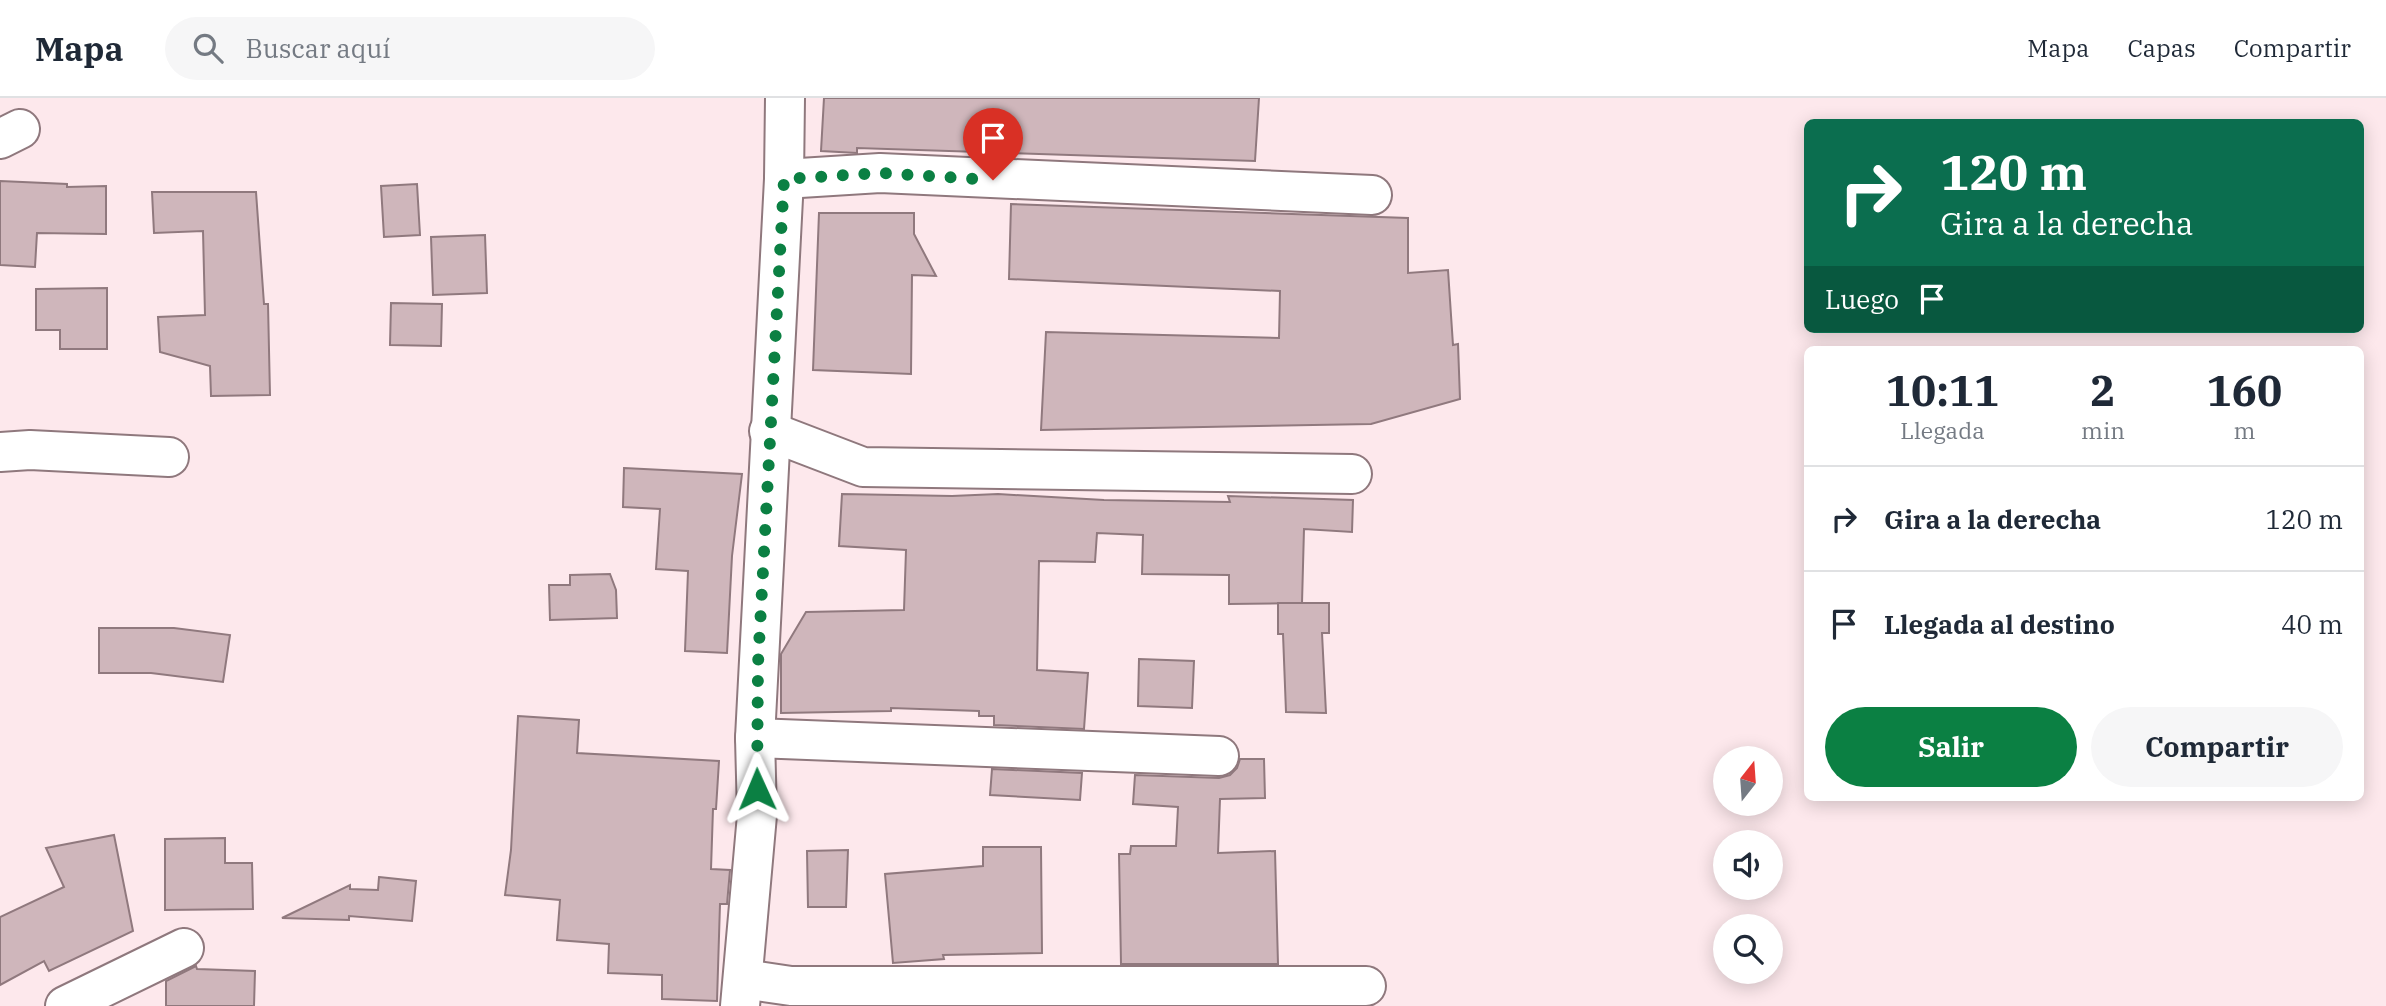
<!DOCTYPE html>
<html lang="es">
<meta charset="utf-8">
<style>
:root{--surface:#fff;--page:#f6f6f7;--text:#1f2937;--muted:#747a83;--line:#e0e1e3;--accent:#0b8043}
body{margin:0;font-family:"IBM Plex Serif",serif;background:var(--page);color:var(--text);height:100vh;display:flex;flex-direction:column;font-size:26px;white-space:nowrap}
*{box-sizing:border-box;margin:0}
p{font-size:23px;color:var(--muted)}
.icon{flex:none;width:38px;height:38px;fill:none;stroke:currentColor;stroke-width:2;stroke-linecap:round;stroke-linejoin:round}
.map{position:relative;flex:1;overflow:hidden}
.side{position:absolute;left:1804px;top:248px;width:560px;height:455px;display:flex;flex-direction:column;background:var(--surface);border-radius:10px;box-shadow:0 4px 18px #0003}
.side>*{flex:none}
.guide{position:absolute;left:1804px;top:21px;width:560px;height:214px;border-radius:10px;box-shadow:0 4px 18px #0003;background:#0b6e4f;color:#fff;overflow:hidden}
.needle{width:46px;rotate:17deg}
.tools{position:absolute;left:1713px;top:648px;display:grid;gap:14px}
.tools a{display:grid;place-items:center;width:70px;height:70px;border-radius:50%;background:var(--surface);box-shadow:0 4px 18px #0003;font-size:35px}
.pin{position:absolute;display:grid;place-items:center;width:60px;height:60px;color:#fff;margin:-72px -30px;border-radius:50% 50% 50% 0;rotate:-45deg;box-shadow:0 0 7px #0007}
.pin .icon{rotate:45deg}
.me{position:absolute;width:77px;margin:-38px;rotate:359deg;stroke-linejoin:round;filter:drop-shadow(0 0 5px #0008)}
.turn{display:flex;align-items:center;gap:24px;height:147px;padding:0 21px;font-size:32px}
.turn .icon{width:91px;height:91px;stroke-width:2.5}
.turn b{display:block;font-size:49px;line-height:60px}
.then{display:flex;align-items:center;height:66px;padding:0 21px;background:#0003;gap:14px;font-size:26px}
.eta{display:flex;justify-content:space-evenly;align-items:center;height:119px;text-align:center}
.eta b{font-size:42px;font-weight:800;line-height:49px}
.button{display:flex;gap:14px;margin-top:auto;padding:14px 21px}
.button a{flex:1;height:80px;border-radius:42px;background:var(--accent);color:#fff;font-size:28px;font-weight:800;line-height:80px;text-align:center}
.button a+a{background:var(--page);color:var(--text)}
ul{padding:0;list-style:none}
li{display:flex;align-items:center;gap:21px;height:105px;padding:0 21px;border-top:2px solid var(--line)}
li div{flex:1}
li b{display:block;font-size:26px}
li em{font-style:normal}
header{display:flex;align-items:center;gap:42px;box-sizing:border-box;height:98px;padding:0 35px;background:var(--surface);border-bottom:2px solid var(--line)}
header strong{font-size:33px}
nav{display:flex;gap:38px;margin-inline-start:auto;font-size:24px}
.search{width:490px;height:63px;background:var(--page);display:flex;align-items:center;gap:18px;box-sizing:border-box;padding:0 24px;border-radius:38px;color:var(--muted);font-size:26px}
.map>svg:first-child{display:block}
</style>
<header>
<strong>Mapa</strong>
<div class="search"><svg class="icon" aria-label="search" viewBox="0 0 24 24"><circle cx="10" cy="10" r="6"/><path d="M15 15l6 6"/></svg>Buscar aquí</div>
<nav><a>Mapa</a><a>Capas</a><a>Compartir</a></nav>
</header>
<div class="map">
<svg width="2386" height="908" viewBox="0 0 2386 908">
<rect width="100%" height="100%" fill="#fde8ec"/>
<g fill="#cfb6bb" stroke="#90797e" stroke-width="2">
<path d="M824,0H1259L1255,63L857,50V55L821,53Z"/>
<path d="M0,83L67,86V89L106,88V136L37,135L35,169L0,167Z"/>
<path d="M417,86L420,137L384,139L381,88Z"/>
<path d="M152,94H256L264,206H268L270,297L211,298L210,268L160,254L158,219L205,217L203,133L154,135Z"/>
<path d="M1011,106L1408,120V175L1448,172L1453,247L1458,246L1460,301L1371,326L1041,332L1046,234L1279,240L1280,193L1009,181Z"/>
<path d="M819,115H914V136L936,178L912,177L911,276L813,272Z"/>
<path d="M485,137L487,195L433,197L431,139Z"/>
<path d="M107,190V251H60V232H36V191Z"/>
<path d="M391,205L442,206L441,248L390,247Z"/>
<path d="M624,370L742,376L732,458L727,555L685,553L688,473L656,471L660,411L623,409Z"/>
<path d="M842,396L952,398L998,396L1104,402L1230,404L1228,398L1353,402L1352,434L1304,431L1302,505L1229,506V477L1142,476L1143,437L1097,435L1095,464L1039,463L1037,572L1088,575L1084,631L994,627V618H979V613L891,610V613L781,615V556L806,514L904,512L906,452L839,448Z"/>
<path d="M610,476L616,492L617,520L550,522L549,487H570V477Z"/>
<path d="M1278,505H1329V535H1322L1326,615L1286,614L1283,536H1278Z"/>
<path d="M99,530H174L230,537L223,584L151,575H99Z"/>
<path d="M1139,561L1194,563L1192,610L1138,608Z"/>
<path d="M518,618L579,622L577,655L719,663L716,711H713L711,771L730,772L727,806H720L717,903L662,901V877L608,875L609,846L557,842L560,802L505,797L511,752Z"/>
<path d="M1240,661H1264L1265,700L1220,701L1218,755L1275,753L1278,866H1121L1119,756H1130L1131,748H1176L1178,709L1133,706L1135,677L1219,680L1230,677L1237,670Z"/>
<path d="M992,671L1082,675L1080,702L990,697Z"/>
<path d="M114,737L133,833L49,873L44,863L0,887V819L64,789L46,750Z"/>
<path d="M225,740V765H252L253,811L165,812V741Z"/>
<path d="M983,749H1041L1042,855L943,857L944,861L893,865L885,776L983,768Z"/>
<path d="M848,752L846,809H808L807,753Z"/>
<path d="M379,779L416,783L412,823L349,818V822L282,820L350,787V791L378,792Z"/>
<path d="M196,868L197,871L255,873L254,908H166V883Z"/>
</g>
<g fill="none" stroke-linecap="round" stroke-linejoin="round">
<defs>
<g id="minor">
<path d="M0,41L20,31"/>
<path d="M784,81L880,75L1372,97"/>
<path d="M769,333L863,369L1352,376"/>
<path d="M0,354L30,352L169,359"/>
<path d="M755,640L1219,658"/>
<path d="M743,881L791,888H1366"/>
<path d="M65,908L184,850"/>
<path d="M740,908L757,717L755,640L784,81L785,0"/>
</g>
</defs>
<use href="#minor" stroke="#8f787d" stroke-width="42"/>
<use href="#minor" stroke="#fff" stroke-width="38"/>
</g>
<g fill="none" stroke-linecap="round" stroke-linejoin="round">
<path stroke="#0b8043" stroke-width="12" stroke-dasharray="0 21.6" d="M757,691L758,566L784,81L880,75L993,82"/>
</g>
</svg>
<div class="tools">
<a><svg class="needle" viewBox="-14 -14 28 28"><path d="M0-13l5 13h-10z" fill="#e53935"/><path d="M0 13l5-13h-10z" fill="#747a83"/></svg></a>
<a><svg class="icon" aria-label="sound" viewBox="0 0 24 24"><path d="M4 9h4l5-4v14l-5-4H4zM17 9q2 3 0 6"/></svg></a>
<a><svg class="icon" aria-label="search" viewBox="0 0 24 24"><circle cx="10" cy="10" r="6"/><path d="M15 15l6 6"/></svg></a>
</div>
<div class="pin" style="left:993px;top:82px;background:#d93025"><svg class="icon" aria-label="arrive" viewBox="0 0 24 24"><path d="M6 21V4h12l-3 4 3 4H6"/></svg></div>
<svg class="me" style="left:757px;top:691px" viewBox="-20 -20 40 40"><path d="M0-17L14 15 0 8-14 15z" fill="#0b8043" stroke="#fff" stroke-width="4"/></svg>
<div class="guide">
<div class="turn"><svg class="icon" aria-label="right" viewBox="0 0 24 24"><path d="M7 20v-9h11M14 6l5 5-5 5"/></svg><div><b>120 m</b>Gira a la derecha</div></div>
<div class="then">Luego<svg class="icon" aria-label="arrive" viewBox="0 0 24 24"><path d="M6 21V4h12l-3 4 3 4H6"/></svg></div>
</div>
<section class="side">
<div class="eta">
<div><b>10:11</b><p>Llegada</p></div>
<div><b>2</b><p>min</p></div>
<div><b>160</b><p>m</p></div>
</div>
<ul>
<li><svg class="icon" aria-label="right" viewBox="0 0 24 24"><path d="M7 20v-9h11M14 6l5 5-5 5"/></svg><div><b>Gira a la derecha</b></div><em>120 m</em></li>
<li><svg class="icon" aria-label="arrive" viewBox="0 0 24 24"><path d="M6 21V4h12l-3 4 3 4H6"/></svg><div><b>Llegada al destino</b></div><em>40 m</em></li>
</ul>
<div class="button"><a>Salir</a><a>Compartir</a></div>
</section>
</div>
